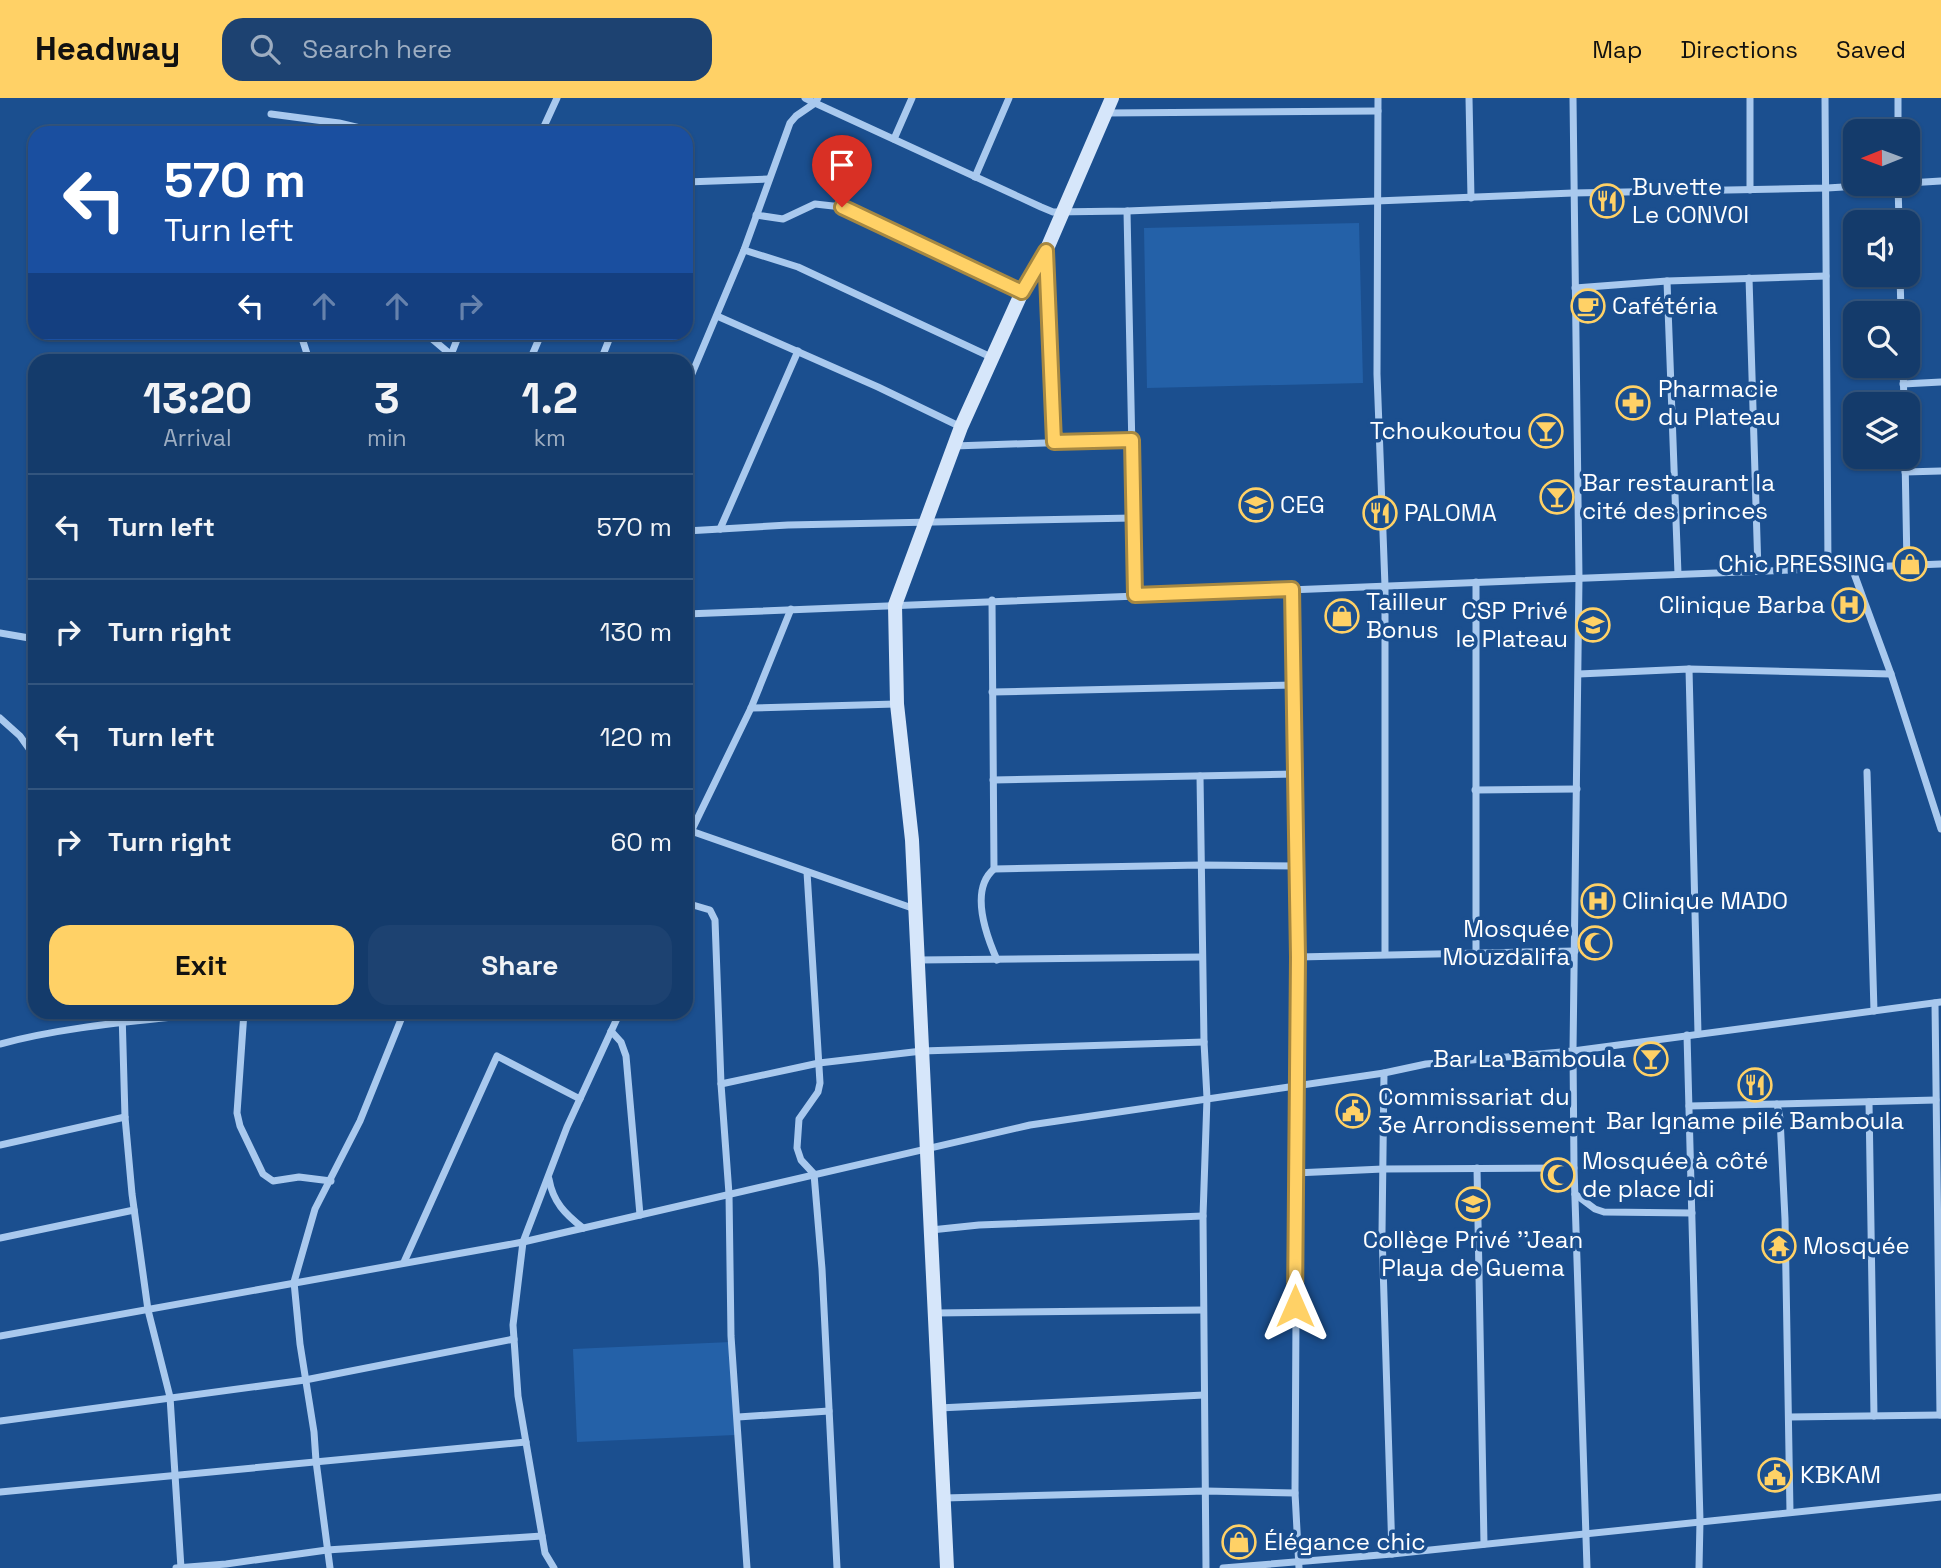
<!DOCTYPE html>
<meta charset="utf-8">
<style>
:root{--surface:#143b6b;--page:#1d4271;--text:#f1f3f6;--muted:#9dadc1;--line:#33557e;--accent:#ffd166}
body{margin:0;font-family:"Space Grotesk",sans-serif;background:var(--page);color:var(--text);height:100vh;display:flex;flex-direction:column;font-size:26px;white-space:nowrap}
*{box-sizing:border-box;margin:0}
p{font-size:23px;color:var(--muted)}
.icon{flex:none;width:38px;height:38px;fill:none;stroke:currentColor;stroke-width:2;stroke-linecap:round;stroke-linejoin:round}
.map{position:relative;flex:1;overflow:hidden}
.drawer{position:absolute;left:28px;top:256px;width:665px;height:665px;display:flex;flex-direction:column;background:var(--surface);border-radius:21px;box-shadow:0 2px 5px #0004,0 0 0 2px var(--line)}
.drawer>*{flex:none}
.hud{position:absolute;left:28px;top:28px;width:665px;height:214px;border-radius:21px;box-shadow:0 2px 5px #0004,0 0 0 2px var(--line);background:#1a4fa0;color:#fff;overflow:hidden}
.needle{width:46px;rotate:269deg}
.tools{position:absolute;left:1843px;top:21px;display:grid;gap:14px}
.tools a{display:grid;place-items:center;width:77px;height:77px;border-radius:14px;background:var(--surface);box-shadow:0 2px 5px #0004,0 0 0 2px var(--line);font-size:35px}
.pin{position:absolute;display:grid;place-items:center;width:60px;height:60px;color:#fff;margin:-72px -30px;border-radius:50% 50% 50% 0;rotate:-45deg;box-shadow:0 0 7px #0007}
.pin .icon{rotate:45deg}
.me{position:absolute;width:77px;margin:-38px;rotate:0deg;stroke-linejoin:round;filter:drop-shadow(0 0 5px #0008)}
.turn{display:flex;align-items:center;gap:24px;height:147px;padding:0 21px;font-size:32px}
.turn .icon{width:91px;height:91px;stroke-width:2.5}
.turn b{display:block;font-size:49px;line-height:60px}
.lanes{display:flex;align-items:center;height:66px;padding:0 21px;background:#0003;justify-content:center;gap:35px;direction:ltr}
.lanes .off{opacity:.35}
.eta{display:flex;justify-content:space-evenly;align-items:center;height:119px;text-align:center}
.eta b{font-size:42px;font-weight:800;line-height:49px}
.primary-button{display:flex;gap:14px;margin-top:auto;padding:14px 21px}
.primary-button a{flex:1;height:80px;border-radius:21px;background:var(--accent);color:#111;font-size:28px;font-weight:800;line-height:80px;text-align:center}
.primary-button a+a{background:var(--page);color:var(--text)}
ul{padding:0;list-style:none}
li{display:flex;align-items:center;gap:21px;height:105px;padding:0 21px;border-top:2px solid var(--line)}
li div{flex:1}
li b{display:block;font-size:26px}
li em{font-style:normal}
header{display:flex;align-items:center;gap:42px;box-sizing:border-box;height:98px;padding:0 35px;background:var(--accent);color:#111}
header strong{font-size:33px}
nav{display:flex;gap:38px;margin-inline-start:auto;font-size:24px}
.search{width:490px;height:63px;background:var(--page);display:flex;align-items:center;gap:18px;box-sizing:border-box;padding:0 24px;border-radius:21px;color:var(--muted);font-size:26px}
.map>svg:first-child{display:block}
</style>
<header>
<strong>Headway</strong>
<div class="search"><svg class="icon" aria-label="search" viewBox="0 0 24 24"><circle cx="10" cy="10" r="6"/><path d="M15 15l6 6"/></svg>Search here</div>
<nav><a>Map</a><a>Directions</a><a>Saved</a></nav>
</header>
<div class="map">
<svg width="1941" height="1470" viewBox="0 0 1941 1470">
<rect width="100%" height="100%" fill="#1b4f8f"/>
<g fill="#2461a8">
<path d="M1359,125L1363,285L1147,290L1144,130Z"/>
<path d="M731,1244L735,1337L577,1344L573,1251Z"/>
</g>
<g fill="none" stroke-linecap="round" stroke-linejoin="round">
<g stroke="#a9c9ee" stroke-width="7">
<path d="M818,0L815,5L1041,109L1053,114L1127,113L1573,95L1827,90L1893,86"/>
<path d="M1378,0L1377,276L1385,488V856"/>
<path d="M1469,0L1471,100"/>
<path d="M1573,0L1579,480L1573,953L1574,1070L1587,1470"/>
<path d="M1825,0L1828,471"/>
<path d="M1898,0V33"/>
<path d="M1106,15L1378,13"/>
<path d="M271,16L339,25L381,35"/>
<path d="M541,35L557,0"/>
<path d="M894,41L912,0"/>
<path d="M975,79L1009,0"/>
<path d="M686,84L768,81"/>
<path d="M1908,85L1941,83"/>
<path d="M1898,86L1899,124"/>
<path d="M1750,92V0"/>
<path d="M1127,113L1135,497"/>
<path d="M756,117L783,121L815,106L842,109L1022,193"/>
<path d="M744,152L798,169L993,260"/>
<path d="M1046,156L1054,344"/>
<path d="M1900,177L1901,215"/>
<path d="M1749,180L1758,473"/>
<path d="M1667,183L1678,476"/>
<path d="M1575,190L1667,183L1826,178"/>
<path d="M717,218L878,289L961,329"/>
<path d="M300,234L309,262"/>
<path d="M424,234L450,256"/>
<path d="M449,262L460,234"/>
<path d="M530,262L542,234"/>
<path d="M601,262L612,234"/>
<path d="M1903,268L1904,306"/>
<path d="M1903,286L1941,284"/>
<path d="M686,290L744,152L790,25L796,18L815,5L805,0"/>
<path d="M954,348L1131,342"/>
<path d="M1905,359L1907,468"/>
<path d="M1905,374L1941,373"/>
<path d="M720,431L798,253"/>
<path d="M686,433L788,427L1133,420"/>
<path d="M1852,470L1891,576L1941,731"/>
<path d="M1292,491L1298,859L1295,1395L1299,1470"/>
<path d="M992,502L994,771"/>
<path d="M686,516L1941,466"/>
<path d="M0,535L35,541"/>
<path d="M1689,571L1698,936"/>
<path d="M1579,576L1689,571L1891,576"/>
<path d="M992,594L1295,587"/>
<path d="M751,610L896,606"/>
<path d="M0,620L20,638L35,659"/>
<path d="M1867,674L1874,913"/>
<path d="M1200,678L1204,944L1207,1000L1203,1118L1206,1470"/>
<path d="M993,682L1296,676"/>
<path d="M1475,692L1577,691"/>
<path d="M691,733L915,811"/>
<path d="M686,744L751,610L791,511"/>
<path d="M807,774L820,985L818,994L799,1021L797,1050L801,1062L814,1076L822,1171L837,1470"/>
<path d="M686,805L710,812L715,822L721,986L729,1096L731,1238L747,1470"/>
<path d="M1476,854V484"/>
<path d="M1298,859L1575,853"/>
<path d="M918,862L1202,859"/>
<path d="M997,862C986,837 969,792 994,771L1201,767L1297,768"/>
<path d="M1935,905L1940,1317"/>
<path d="M122,914L125,1019L132,1096L148,1212L170,1299L181,1470"/>
<path d="M244,914L237,1015L240,1028L263,1076L273,1083L299,1079L331,1083"/>
<path d="M611,933L621,944L626,958L640,1117"/>
<path d="M1687,937L1700,1423L1699,1470"/>
<path d="M0,946C71,927 144,923 217,914"/>
<path d="M1384,975L1382,1135L1392,1456"/>
<path d="M721,986L819,965L922,953L1204,944"/>
<path d="M1869,1004L1874,1318"/>
<path d="M1777,1006L1936,1002"/>
<path d="M1689,1008L1777,1006L1780,1020L1785,1121L1790,1414"/>
<path d="M0,1047L125,1019"/>
<path d="M1477,1070L1484,1446"/>
<path d="M1295,1075L1383,1071L1574,1070"/>
<path d="M549,1081C553,1104 565,1116 583,1130"/>
<path d="M1575,1096L1595,1111L1604,1114L1692,1115"/>
<path d="M931,1132L979,1127L1203,1118"/>
<path d="M0,1140L134,1112"/>
<path d="M404,1164L497,958L580,1001"/>
<path d="M935,1215L1203,1212"/>
<path d="M0,1238L523,1144L1030,1027L1384,975L1426,966L1573,953L1941,904"/>
<path d="M939,1310L1204,1297"/>
<path d="M738,1319L829,1313"/>
<path d="M1789,1319L1941,1317"/>
<path d="M0,1323L305,1282L514,1241"/>
<path d="M0,1394L526,1344"/>
<path d="M944,1400L1206,1393L1295,1395"/>
<path d="M176,1470L226,1466L327,1452L542,1438"/>
<path d="M330,1470L316,1363L314,1334L300,1246L294,1184L315,1111L360,1023L404,914"/>
<path d="M554,1470L545,1455L518,1298L513,1227L523,1144L567,1029L620,914"/>
<path d="M1223,1470L1392,1456L1941,1399"/>
</g>
<path stroke="#d6e6fa" stroke-width="14" d="M947,1470L912,742L897,606L895,507L961,329L1022,194L1046,153L1112,0"/>
</g>
<g fill="none" stroke-linecap="round" stroke-linejoin="round">
<defs>
<path id="route" d="M842,109L1022,194L1046,153L1054,344L1132,342L1135,497L1292,491L1298,859L1295,1208"/>
</defs>
<use href="#route" stroke="#a68842" stroke-width="18"/>
<use href="#route" stroke="#ffd166" stroke-width="12"/>
</g>
<defs>
<symbol id="restaurant-ring" viewBox="-11 -11 22 22"><circle r="9.5" fill="#1b4f8f" stroke="#ffd166" stroke-width="1.5"/><path d="M-5-6h1v4h1v-4h1v4h1v-4h1v5L-1.5 .5V6h-2V.5L-5-1ZM5-6V6H3V1.5H1.5Q1.5-4 5-6Z" fill="#ffd166"/></symbol>
<symbol id="cafe-ring" viewBox="-11 -11 22 22"><circle r="9.5" fill="#1b4f8f" stroke="#ffd166" stroke-width="1.5"/><path d="M-5.5-4.5H6V0H3Q3 3.5 0 3.5H-2.5Q-5.5 3.5-5.5 0ZM3-3.2v2h1.7v-2ZM-6 4.5H4V6H-6Z" fill="#ffd166"/></symbol>
<symbol id="pharmacy-ring" viewBox="-11 -11 22 22"><circle r="9.5" fill="#1b4f8f" stroke="#ffd166" stroke-width="1.5"/><path d="M-2-6h4v4h4v4h-4v4h-4v-4h-4v-4h4Z" fill="#ffd166"/></symbol>
<symbol id="bar-ring" viewBox="-11 -11 22 22"><circle r="9.5" fill="#1b4f8f" stroke="#ffd166" stroke-width="1.5"/><path d="M-6-5H6L.8 .8V4.5H3.5V6h-7V4.5H-.8V.8Z" fill="#ffd166"/></symbol>
<symbol id="school-ring" viewBox="-11 -11 22 22"><circle r="9.5" fill="#1b4f8f" stroke="#ffd166" stroke-width="1.5"/><path d="M0-5L7-2L0 1L-7-2ZM-4 1L0 2.5L4 1V4Q0 6-4 4Z" fill="#ffd166"/></symbol>
<symbol id="shop-ring" viewBox="-11 -11 22 22"><circle r="9.5" fill="#1b4f8f" stroke="#ffd166" stroke-width="1.5"/><path d="M-5-2.5h2.3a2.7 3.5 0 0 1 5.4 0H5L5.5 6h-11ZM-1.5-2.5h3a1.5 2.3 0 0 0-3 0Z" fill="#ffd166"/></symbol>
<symbol id="hospital-ring" viewBox="-11 -11 22 22"><circle r="9.5" fill="#1b4f8f" stroke="#ffd166" stroke-width="1.5"/><path d="M-5-5h3v3.5h4V-5h3V5h-3V1.5h-4V5h-3Z" fill="#ffd166"/></symbol>
<symbol id="mosque-ring" viewBox="-11 -11 22 22"><circle r="9.5" fill="#1b4f8f" stroke="#ffd166" stroke-width="1.5"/><path d="M3.5-4.9A6 6 0 1 0 3.5 4.9A5 5 0 1 1 3.5-4.9Z" fill="#ffd166"/></symbol>
<symbol id="civic-ring" viewBox="-11 -11 22 22"><circle r="9.5" fill="#1b4f8f" stroke="#ffd166" stroke-width="1.5"/><path d="M-.6-6.5H3V-4.5H.6V-3L4-1V1h2V6H-6V1h2V-1L-.6-3ZM-1.2 2.5V6h2.4V2.5Z" fill="#ffd166"/></symbol>
<symbol id="temple-ring" viewBox="-11 -11 22 22"><circle r="9.5" fill="#1b4f8f" stroke="#ffd166" stroke-width="1.5"/><path d="M0-6L5-2H3V0L6.5 2.5H4V6H1.5V3h-3V6H-4V2.5H-6.5L-3 0V-2H-5Z" fill="#ffd166"/></symbol>
</defs>
<g fill-rule="evenodd">
<use href="#restaurant-ring" x="1588" y="84" width="38" height="38"/>
<use href="#cafe-ring" x="1569" y="189" width="38" height="38"/>
<use href="#pharmacy-ring" x="1614" y="286" width="38" height="38"/>
<use href="#bar-ring" x="1527" y="314" width="38" height="38"/>
<use href="#bar-ring" x="1538" y="380" width="38" height="38"/>
<use href="#school-ring" x="1237" y="388" width="38" height="38"/>
<use href="#restaurant-ring" x="1361" y="396" width="38" height="38"/>
<use href="#shop-ring" x="1891" y="447" width="38" height="38"/>
<use href="#hospital-ring" x="1830" y="488" width="38" height="38"/>
<use href="#shop-ring" x="1323" y="499" width="38" height="38"/>
<use href="#school-ring" x="1574" y="508" width="38" height="38"/>
<use href="#hospital-ring" x="1579" y="784" width="38" height="38"/>
<use href="#mosque-ring" x="1576" y="826" width="38" height="38"/>
<use href="#bar-ring" x="1632" y="942" width="38" height="38"/>
<use href="#restaurant-ring" x="1736" y="968" width="38" height="38"/>
<use href="#civic-ring" x="1334" y="994" width="38" height="38"/>
<use href="#mosque-ring" x="1539" y="1058" width="38" height="38"/>
<use href="#school-ring" x="1454" y="1087" width="38" height="38"/>
<use href="#temple-ring" x="1760" y="1129" width="38" height="38"/>
<use href="#civic-ring" x="1756" y="1358" width="38" height="38"/>
<use href="#shop-ring" x="1220" y="1425" width="38" height="38"/>
</g>
<g text-anchor="middle" stroke-width="7" stroke-linejoin="round" paint-order="stroke">
<g font-size="24" fill="#fff" stroke="#1b4f8f" text-anchor="start">
<text x="1632" y="97">Buvette<tspan x="1632" dy="28">Le CONVOI</tspan></text>
<text x="1612" y="216">Cafétéria</text>
<text x="1658" y="299">Pharmacie<tspan x="1658" dy="28">du Plateau</tspan></text>
<text x="1522" y="341" text-anchor="end">Tchoukoutou</text>
<text x="1582" y="393">Bar restaurant la<tspan x="1582" dy="28">cité des princes</tspan></text>
<text x="1280" y="415">CEG</text>
<text x="1404" y="423">PALOMA</text>
<text x="1885" y="474" text-anchor="end">Chic PRESSING</text>
<text x="1366" y="512">Tailleur<tspan x="1366" dy="28">Bonus</tspan></text>
<text x="1825" y="515" text-anchor="end">Clinique Barba</text>
<text x="1568" y="521" text-anchor="end">CSP Privé<tspan x="1568" dy="28">le Plateau</tspan></text>
<text x="1622" y="811">Clinique MADO</text>
<text x="1570" y="839" text-anchor="end">Mosquée<tspan x="1570" dy="28">Mouzdalifa</tspan></text>
<text x="1626" y="969" text-anchor="end">Bar La Bamboula</text>
<text x="1378" y="1007">Commissariat du<tspan x="1378" dy="28">3e Arrondissement</tspan></text>
<text x="1755" y="1031" text-anchor="middle">Bar Igname pilé Bamboula</text>
<text x="1582" y="1071">Mosquée à côté<tspan x="1582" dy="28">de place Idi</tspan></text>
<text x="1473" y="1150" text-anchor="middle">Collège Privé ''Jean<tspan x="1473" dy="28">Playa de Guema</tspan></text>
<text x="1803" y="1156">Mosquée</text>
<text x="1800" y="1385">KBKAM</text>
<text x="1264" y="1452">Élégance chic</text>
</g>
</g>
</svg>
<div class="tools">
<a><svg class="needle" viewBox="-14 -14 28 28"><path d="M0-13l5 13h-10z" fill="#e53935"/><path d="M0 13l5-13h-10z" fill="#9dadc1"/></svg></a>
<a><svg class="icon" aria-label="sound" viewBox="0 0 24 24"><path d="M4 9h4l5-4v14l-5-4H4zM17 9q2 3 0 6"/></svg></a>
<a><svg class="icon" aria-label="search" viewBox="0 0 24 24"><circle cx="10" cy="10" r="6"/><path d="M15 15l6 6"/></svg></a>
<a><svg class="icon" aria-label="layers" viewBox="0 0 24 24"><path d="M12 4l9 5-9 5-9-5zM3 14l9 5 9-5"/></svg></a>
</div>
<div class="pin" style="left:842px;top:109px;background:#d93025"><svg class="icon" aria-label="arrive" viewBox="0 0 24 24"><path d="M6 21V4h12l-3 4 3 4H6"/></svg></div>
<svg class="me" style="left:1295px;top:1208px" viewBox="-20 -20 40 40"><path d="M0-17L14 15 0 8-14 15z" fill="#ffd166" stroke="#fff" stroke-width="4"/></svg>
<div class="hud">
<div class="turn"><svg class="icon" aria-label="left" viewBox="0 0 24 24"><path d="M17 20v-9H6M10 6l-5 5 5 5"/></svg><div><b>570 m</b>Turn left</div></div>
<div class="lanes"><svg class="icon" aria-label="left" viewBox="0 0 24 24"><path d="M17 20v-9H6M10 6l-5 5 5 5"/></svg><svg class="icon off" aria-label="ahead" viewBox="0 0 24 24"><path d="M12 20V5M6 11l6-6 6 6"/></svg><svg class="icon off" aria-label="ahead" viewBox="0 0 24 24"><path d="M12 20V5M6 11l6-6 6 6"/></svg><svg class="icon off" aria-label="right" viewBox="0 0 24 24"><path d="M7 20v-9h11M14 6l5 5-5 5"/></svg></div>
</div>
<section class="drawer">
<div class="eta">
<div><b>13:20</b><p>Arrival</p></div>
<div><b>3</b><p>min</p></div>
<div><b>1.2</b><p>km</p></div>
</div>
<ul>
<li><svg class="icon" aria-label="left" viewBox="0 0 24 24"><path d="M17 20v-9H6M10 6l-5 5 5 5"/></svg><div><b>Turn left</b></div><em>570 m</em></li>
<li><svg class="icon" aria-label="right" viewBox="0 0 24 24"><path d="M7 20v-9h11M14 6l5 5-5 5"/></svg><div><b>Turn right</b></div><em>130 m</em></li>
<li><svg class="icon" aria-label="left" viewBox="0 0 24 24"><path d="M17 20v-9H6M10 6l-5 5 5 5"/></svg><div><b>Turn left</b></div><em>120 m</em></li>
<li><svg class="icon" aria-label="right" viewBox="0 0 24 24"><path d="M7 20v-9h11M14 6l5 5-5 5"/></svg><div><b>Turn right</b></div><em>60 m</em></li>
</ul>
<div class="primary-button"><a>Exit</a><a>Share</a></div>
</section>
</div>
